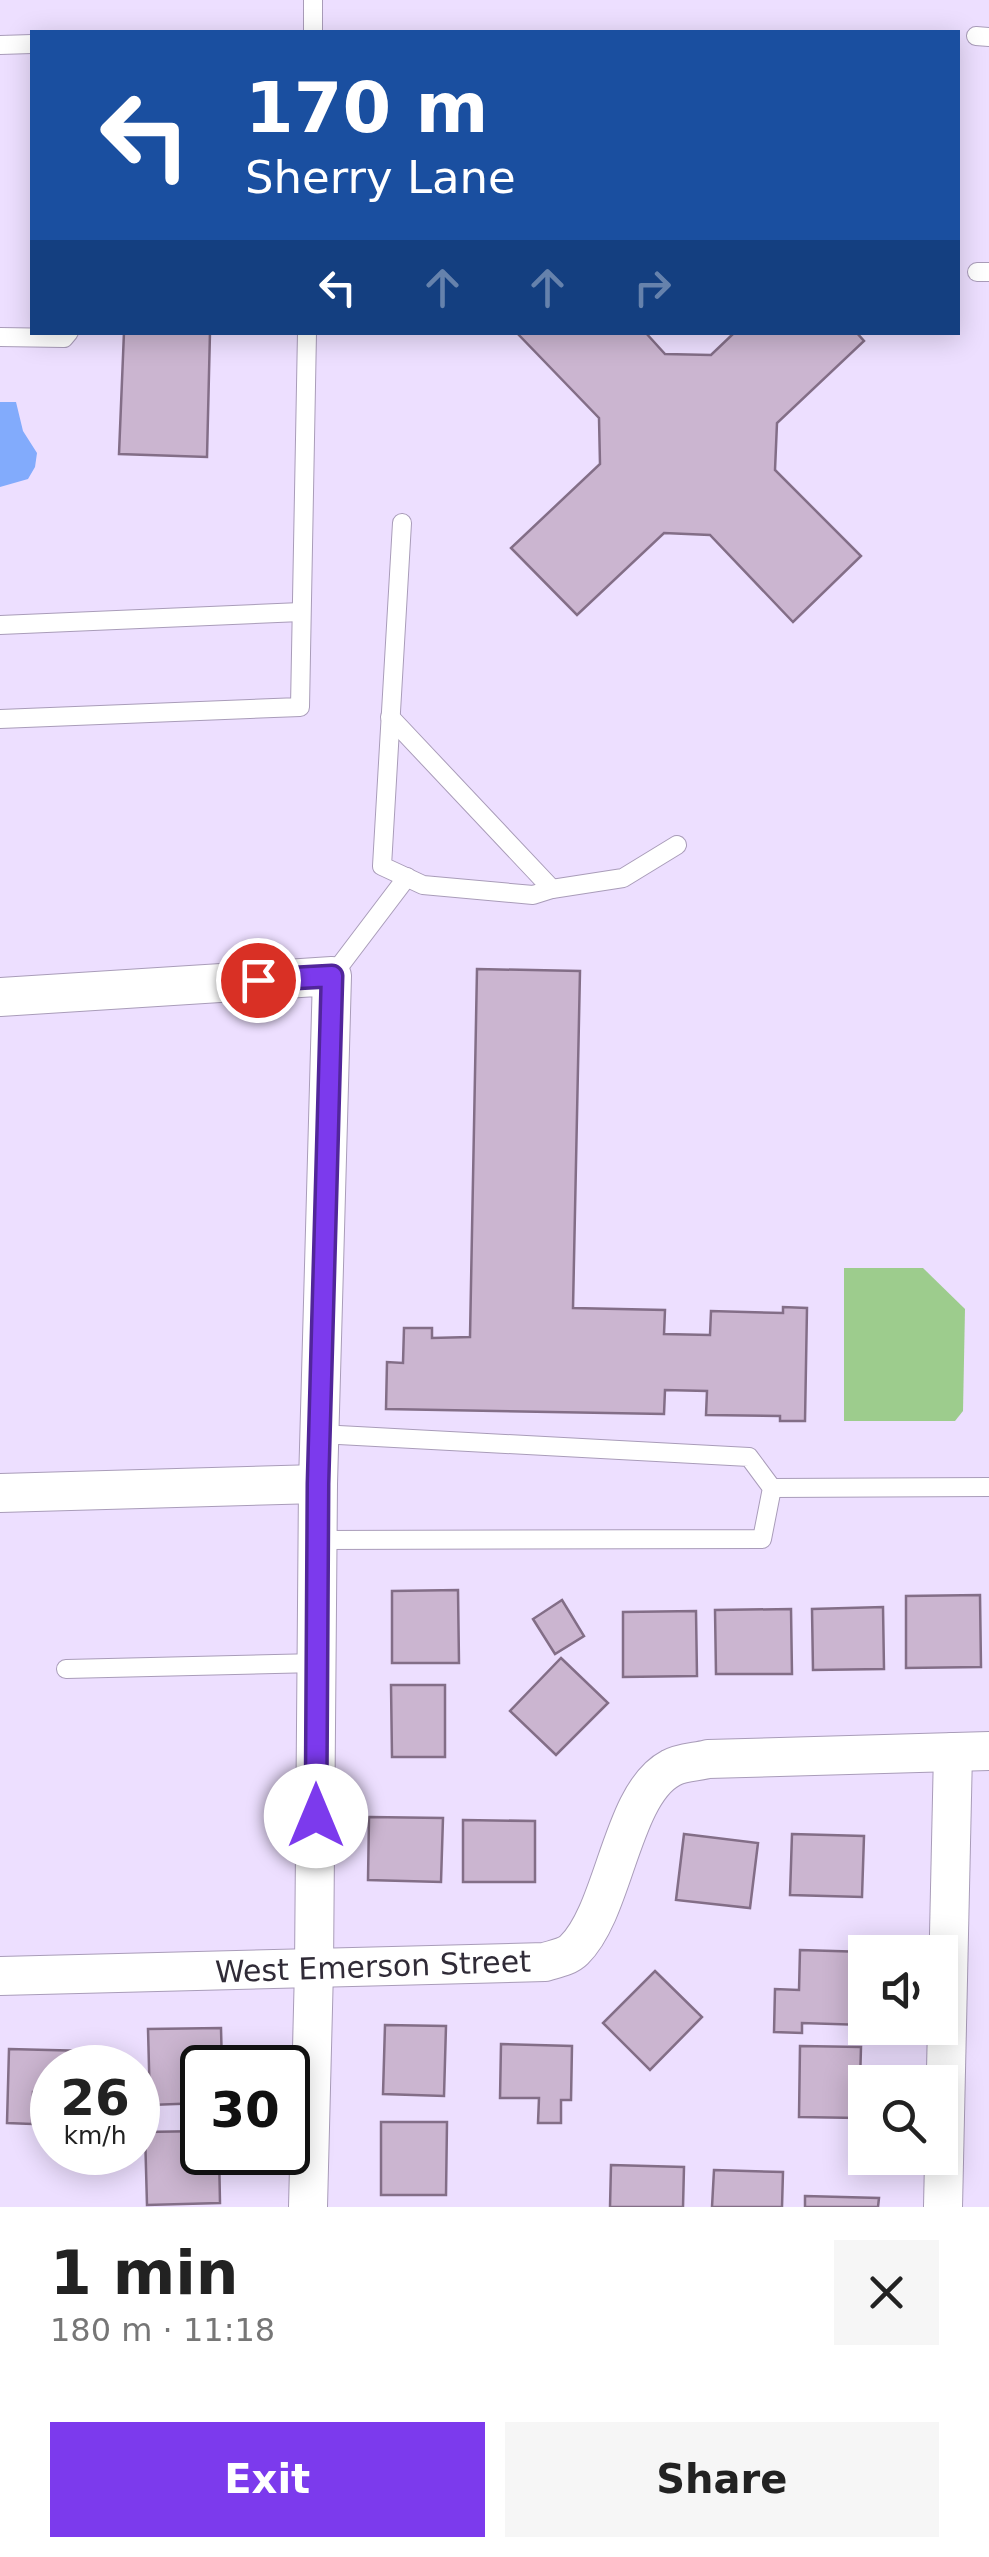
<!DOCTYPE html>
<meta charset="utf-8">
<style>
:root{--surface:#fff;--page:#f6f6f6;--text:#222;--muted:#767676;--accent:#7c3aed}
body{margin:0;font-family:"DejaVu Sans",sans-serif;background:var(--page);color:var(--text);height:100vh;display:flex;flex-direction:column;font-size:38px;white-space:nowrap}
*{box-sizing:border-box;margin:0}
p{font-size:32px;color:var(--muted)}
.icon{flex:none;width:55px;height:55px;fill:none;stroke:currentColor;stroke-width:2;stroke-linecap:round;stroke-linejoin:round}
.map{position:relative;height:2207px;overflow:hidden}
.sheet{display:flex;flex-direction:column;background:var(--surface);flex:1}
.sheet>*{flex:none}
.banner{position:absolute;left:30px;top:30px;width:930px;height:305px;border-radius:0px;box-shadow:0 5px 25px #0003;background:#1a4fa0;color:#fff;overflow:hidden}
.controls{position:absolute;left:848px;top:1935px;display:grid;gap:20px}
.controls a{display:grid;place-items:center;width:110px;height:110px;border-radius:0px;background:var(--surface);box-shadow:0 5px 25px #0003;font-size:50px}
.speed{position:absolute;left:30px;top:2045px;display:flex;gap:20px;font-size:50px;font-weight:700;text-align:center}
.speed>*{display:grid;place-content:center;width:130px;height:130px;border-radius:50%;background:var(--surface);box-shadow:0 5px 25px #0003;line-height:1}
.speed small{font-size:25px;font-weight:400}
.speed .limit{border:5px solid #111;border-radius:15px;background:#fff;color:#111}
.pin{position:absolute;display:grid;place-items:center;width:85px;height:85px;color:#fff;margin:-42px;border:5px solid #fff;border-radius:50%;box-shadow:0 2px 10px #0007}
.me{position:absolute;width:110px;margin:-55px;rotate:0deg;stroke-linejoin:round;filter:drop-shadow(0 0 8px #0008)}
.turn{display:flex;align-items:center;gap:35px;height:210px;padding:0 50px;font-size:45px}
.turn .icon{width:130px;height:130px;stroke-width:2.5}
.turn b{display:block;font-size:70px;line-height:85px}
.lanes{display:flex;align-items:center;height:95px;padding:0 50px;background:#0003;justify-content:center;gap:50px;direction:ltr}
.lanes .off{opacity:.35}
.round{display:grid;place-items:center;flex:none;width:105px;height:105px;border-radius:0px;background:var(--page)}
.overview{display:flex;align-items:center;justify-content:space-between;height:170px;padding:0 50px}
h1{font-size:60px;font-weight:800;line-height:75px}
.action{display:flex;gap:20px;margin-top:auto;padding:20px 50px}
.action a{flex:1;height:115px;border-radius:0px;background:var(--accent);color:#fff;font-size:40px;font-weight:800;line-height:115px;text-align:center}
.action a+a{background:var(--page);color:var(--text)}
.map>svg:first-child{display:block}
</style>
<div class="map">
<svg width="989" height="2207" viewBox="0 0 989 2207">
<rect width="100%" height="100%" fill="#eddfff"/>
<path fill="#9dcc8d" d="M844,1268H923L965,1309L963,1411L955,1421H844Z"/>
<path fill="#82abfc" d="M0,402H16L23,431L37,453L35,467L28,479L0,487Z"/>
<g fill="#cbb5d0" stroke="#836e87" stroke-width="2.5">
<path d="M124,332H210L207,457L119,454Z"/>
<path d="M645,332L665,354L711,355L735,332H856L864,341L777,423L775,470L861,556L793,622L710,535L664,533L577,615L511,548L600,464L599,418L517,333Z"/>
<path d="M477,969L580,971L573,1308L665,1310L664,1334L710,1335L711,1311L783,1313V1307L807,1308L805,1421H780V1416L706,1415L707,1391L665,1390L664,1414L386,1409L387,1362L403,1363L404,1328H432V1338L470,1337Z"/>
<path d="M458,1590L459,1663H392V1591Z"/>
<path d="M980,1595L981,1667L906,1668V1596Z"/>
<path d="M562,1600L584,1636L555,1654L533,1619Z"/>
<path d="M883,1607L884,1669L813,1670L812,1609Z"/>
<path d="M791,1609L792,1674H716L715,1610Z"/>
<path d="M696,1611L697,1676L623,1677V1612Z"/>
<path d="M561,1658L608,1703L556,1755L510,1711Z"/>
<path d="M391,1685H445V1757H392Z"/>
<path d="M369,1817L443,1818L441,1882L368,1880Z"/>
<path d="M463,1820L535,1821V1882H463Z"/>
<path d="M684,1834L758,1843L750,1908L676,1900Z"/>
<path d="M792,1834L864,1836L862,1897L790,1895Z"/>
<path d="M800,1950L866,1952L864,2025L802,2023V2033L774,2032L775,1989L799,1990Z"/>
<path d="M655,1971L702,2017L650,2070L603,2023Z"/>
<path d="M385,2025L446,2026L444,2096L383,2094Z"/>
<path d="M221,2028L222,2068H202V2103L150,2105L148,2029Z"/>
<path d="M501,2044L572,2046L571,2100H561V2123H538L539,2098H500Z"/>
<path d="M800,2046L861,2047L859,2118L799,2117Z"/>
<path d="M9,2049L88,2051V2068H52V2092H33L32,2124L7,2123Z"/>
<path d="M381,2122H447L446,2195H381Z"/>
<path d="M202,2131V2152H219L220,2203L147,2205L145,2132Z"/>
<path d="M611,2165L684,2167L683,2207H610Z"/>
<path d="M714,2170L783,2172L782,2207H712Z"/>
<path d="M805,2196L879,2198L878,2207H805Z"/>
</g>
<g fill="none" stroke-linecap="round" stroke-linejoin="round">
<defs>
<g id="service">
<path d="M313,32V0"/>
<path d="M976,36L989,37"/>
<path d="M0,45L32,44"/>
<path d="M977,272H989"/>
<path d="M0,337L64,338L69,332"/>
<path d="M402,523L382,866L423,885L533,895L552,889L623,878L677,845"/>
<path d="M0,625L301,612"/>
<path d="M390,717L552,889"/>
<path d="M0,719L300,707L307,332"/>
<path d="M332,976L407,877"/>
<path d="M772,1488L989,1487"/>
<path d="M318,1540L762,1539L772,1488L749,1457L320,1434"/>
<path d="M66,1669L317,1663"/>
</g>
<g id="minor">
<path d="M0,997L332,976L318,1484L314,1969L308,2207"/>
<path d="M0,1493L318,1484"/>
<path d="M0,1976L545,1962C554,1959 567,1957 574,1950C615,1910 621,1794 671,1768C681,1762 697,1762 708,1759L989,1751"/>
<path d="M943,2207L953,1752"/>
</g>
</defs>
<use href="#service" stroke="#a99cb9" stroke-width="20"/>
<use href="#minor" stroke="#a99cb9" stroke-width="40"/>
<use href="#service" stroke="#fff" stroke-width="18"/>
<use href="#minor" stroke="#fff" stroke-width="38"/>
</g>
<g fill="none" stroke-linecap="round" stroke-linejoin="round">
<defs>
<path id="route" d="M258,980L332,976L318,1484L316,1816"/>
</defs>
<use href="#route" stroke="#51269a" stroke-width="25"/>
<use href="#route" stroke="#7c3aed" stroke-width="18"/>
</g>
<g text-anchor="middle" stroke-width="9" stroke-linejoin="round" paint-order="stroke">
<g font-size="30" fill="#302b37" stroke="#fff">
<text transform="translate(373 1967) rotate(-2)" y="10">West Emerson Street</text>
</g>
</g>
</svg>
<div class="controls">
<a><svg class="icon" aria-label="sound" viewBox="0 0 24 24"><path d="M4 9h4l5-4v14l-5-4H4zM17 9q2 3 0 6"/></svg></a>
<a><svg class="icon" aria-label="search" viewBox="0 0 24 24"><circle cx="10" cy="10" r="6"/><path d="M15 15l6 6"/></svg></a>
</div>
<div class="speed"><div>26<small>km/h</small></div><div class="limit">30</div></div>
<div class="pin" style="left:258px;top:980px;background:#d93025"><svg class="icon" aria-label="arrive" viewBox="0 0 24 24"><path d="M6 21V4h12l-3 4 3 4H6"/></svg></div>
<svg class="me" style="left:316px;top:1816px" viewBox="-20 -20 40 40"><circle r="19" fill="#fff"/><path d="M0-13L10 11 0 6-10 11z" fill="#7c3aed"/></svg>
<div class="banner">
<div class="turn"><svg class="icon" aria-label="left" viewBox="0 0 24 24"><path d="M17 20v-9H6M10 6l-5 5 5 5"/></svg><div><b>170 m</b>Sherry Lane</div></div>
<div class="lanes"><svg class="icon" aria-label="left" viewBox="0 0 24 24"><path d="M17 20v-9H6M10 6l-5 5 5 5"/></svg><svg class="icon off" aria-label="ahead" viewBox="0 0 24 24"><path d="M12 20V5M6 11l6-6 6 6"/></svg><svg class="icon off" aria-label="ahead" viewBox="0 0 24 24"><path d="M12 20V5M6 11l6-6 6 6"/></svg><svg class="icon off" aria-label="right" viewBox="0 0 24 24"><path d="M7 20v-9h11M14 6l5 5-5 5"/></svg></div>
</div>
</div>
<section class="sheet">
<div class="overview"><div><h1>1 min</h1><p>180 m · 11:18</p></div><a class="round"><svg class="icon" aria-label="close" viewBox="0 0 24 24"><path d="M6 6l12 12M18 6L6 18"/></svg></a></div>
<div class="action"><a>Exit</a><a>Share</a></div>
</section>
